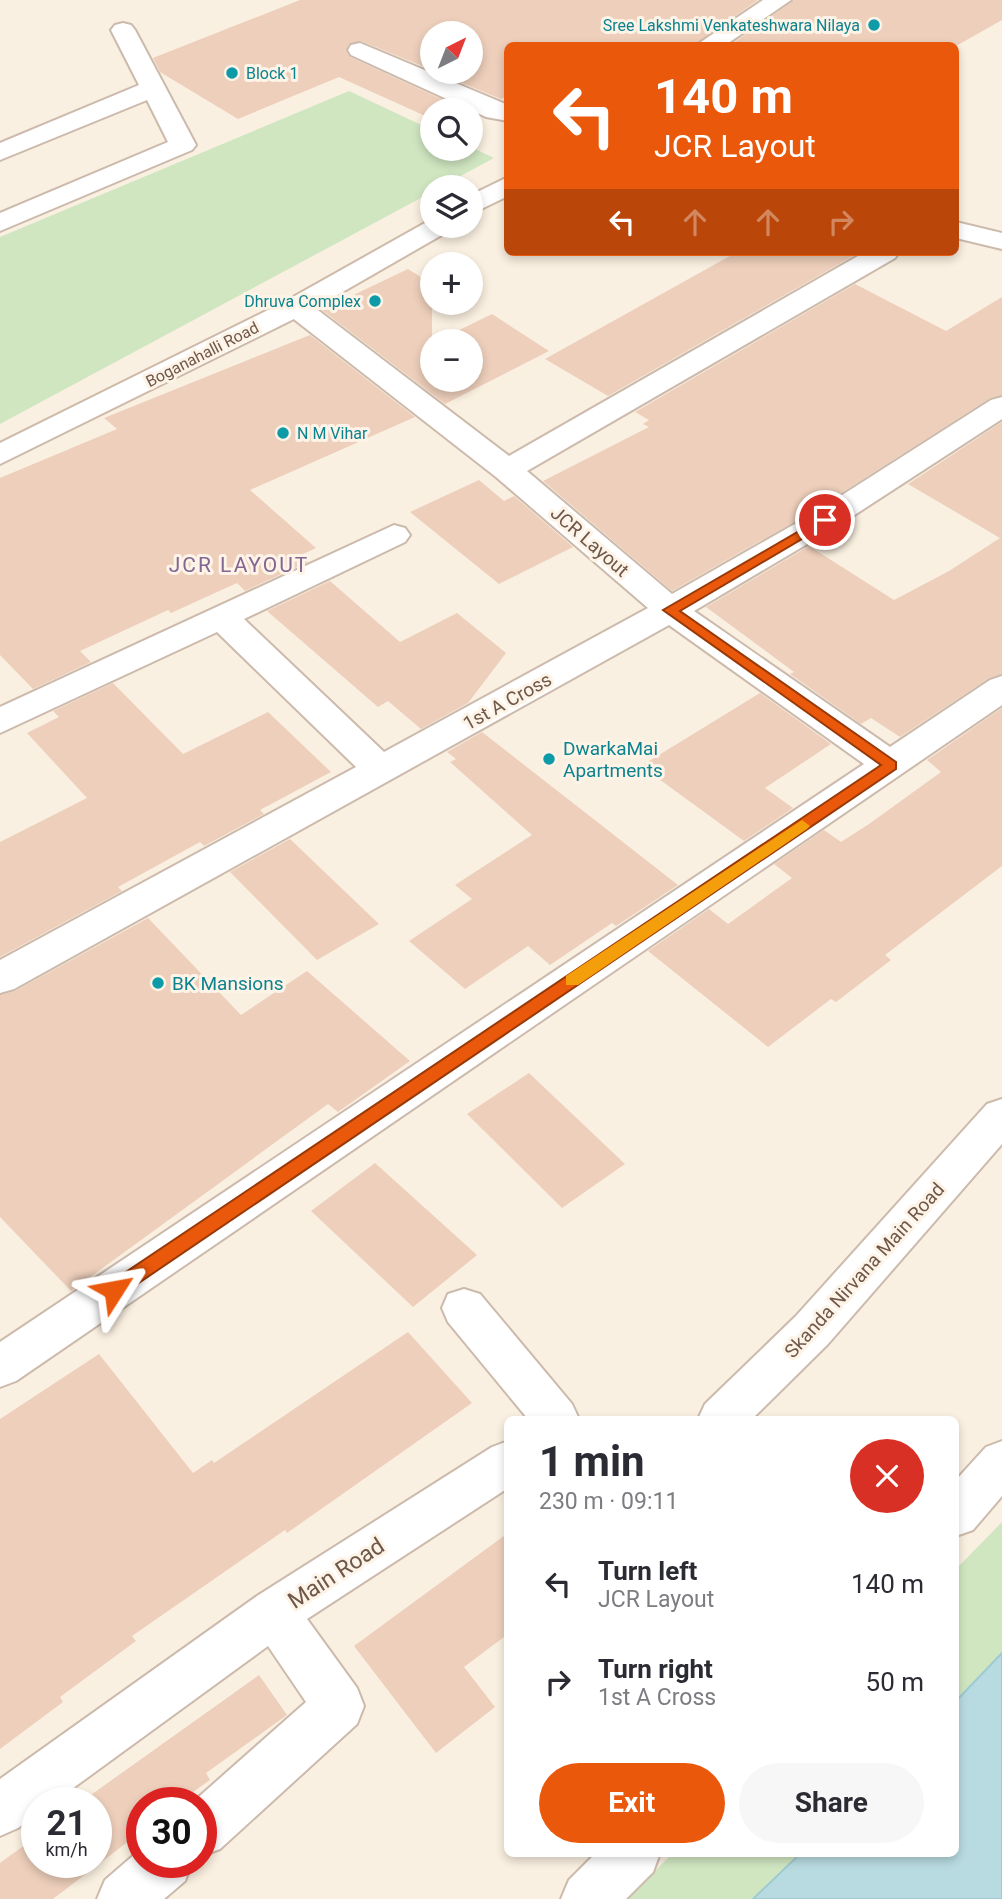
<!DOCTYPE html>
<meta charset="utf-8">
<style>
:root{--surface:#fff;--page:#f7f7f7;--text:#2b2b33;--muted:#7c7c81;--accent:#ea580c}
body{margin:0;font-family:Roboto,sans-serif;background:var(--page);color:var(--text);height:100vh;display:flex;flex-direction:column;font-size:26px;white-space:nowrap}
*{box-sizing:border-box;margin:0}
p{font-size:23px;color:var(--muted)}
.icon{flex:none;width:38px;height:38px;fill:none;stroke:currentColor;stroke-width:2;stroke-linecap:round;stroke-linejoin:round}
.map{position:relative;flex:1;overflow:hidden}
.drawer{position:absolute;left:504px;top:1416px;width:455px;height:441px;display:flex;flex-direction:column;background:var(--surface);border-radius:10px;box-shadow:0 4px 10px #0003}
.drawer>*{flex:none}
.guide{position:absolute;left:504px;top:42px;width:455px;height:214px;border-radius:10px;box-shadow:0 4px 10px #0003;background:#ea580c;color:#fff;overflow:hidden}
.needle{width:46px;rotate:42deg}
.buttons{position:absolute;left:420px;top:21px;display:grid;gap:14px}
.buttons a{display:grid;place-items:center;width:63px;height:63px;border-radius:50%;background:var(--surface);box-shadow:0 4px 10px #0003;font-size:35px}
.speed{position:absolute;left:21px;top:1787px;display:flex;gap:14px;font-size:35px;font-weight:700;text-align:center}
.speed>*{display:grid;place-content:center;width:91px;height:91px;border-radius:50%;background:var(--surface);box-shadow:0 4px 10px #0003;line-height:1}
.speed small{font-size:18px;font-weight:400}
.speed .limit{border:10px solid #d22;background:#fff;color:#111}
.pin{position:absolute;display:grid;place-items:center;width:60px;height:60px;color:#fff;margin:-30px;border:4px solid #fff;border-radius:50%;box-shadow:0 2px 7px #0007}
.me{position:absolute;width:77px;margin:-38px;rotate:56deg;stroke-linejoin:round;filter:drop-shadow(0 0 5px #0008)}
.turn{display:flex;align-items:center;gap:24px;height:147px;padding:0 35px;font-size:32px}
.turn .icon{width:91px;height:91px;stroke-width:2.5}
.turn b{display:block;font-size:49px;line-height:60px}
.lanes{display:flex;align-items:center;height:66px;padding:0 35px;background:#0003;justify-content:center;gap:35px;direction:ltr}
.lanes .off{opacity:.35}
.round{display:grid;place-items:center;flex:none;width:74px;height:74px;border-radius:37px;background:var(--page)}
.head{display:flex;align-items:center;justify-content:space-between;height:119px;padding:0 35px}
h1{font-size:42px;font-weight:700;line-height:52px}
.primary-button{display:flex;gap:14px;margin-top:auto;padding:14px 35px}
.primary-button a{flex:1;height:80px;border-radius:42px;background:var(--accent);color:#fff;font-size:28px;font-weight:700;line-height:80px;text-align:center}
.primary-button a+a{background:var(--page);color:var(--text)}
ul{padding:0;list-style:none}
li{display:flex;align-items:center;gap:21px;height:98px;padding:0 35px}
li div{flex:1}
li b{display:block;font-size:26px}
li em{font-style:normal}
.map>svg:first-child{display:block}
</style>
<div class="map">
<svg width="1002" height="1899" viewBox="0 0 1002 1899">
<rect width="100%" height="100%" fill="#faf0e1"/>
<g fill="#d0e6c1">
<path d="M349,91L432,130V149L471,147L494,158L440,187H432V192L0,424V237Z"/>
<path d="M1002,1522V1899H627L673,1853H956V1569Z"/>
</g>
<path fill="#b8dbe1" stroke="#9fcad2" stroke-width="2" d="M1002,1653V1899H753L801,1853H956V1701Z"/>
<g fill="#edcfbb">
<path d="M300,0H758L692,46H508V96L501,99L435,72H471V33H432V70L361,41L349,44L346,51L350,57L465,110H432V119L339,77L238,119L160,72L153,58Z"/>
<path d="M794,0H1002V20L956,46H729Z"/>
<path d="M737,252H860L608,396L545,359Z"/>
<path d="M408,269L432,284V380H471V341H437L492,314L549,351L445,404L322,310Z"/>
<path d="M855,284L946,331L1002,297V395L990,398L813,511L672,591L543,481L649,427L643,424L649,420L635,412Z"/>
<path d="M310,335L415,417L250,490L316,548L301,555L308,562L245,591L237,583L171,613L168,610L80,651L91,662L33,689L0,655V478L117,429L104,418Z"/>
<path d="M1002,422V674L989,678L900,737L871,718L861,724L790,674L794,672L706,607L809,546L894,600L949,571L1000,538L908,484Z"/>
<path d="M479,480L504,501L514,496L573,547L499,584L410,512Z"/>
<path d="M330,581L400,642L457,613L506,653L468,703L421,729L388,701L378,707L267,611Z"/>
<path d="M113,683L183,754L268,712L331,772L260,810L264,814L204,846L200,842L118,887L122,891L0,957V842L87,798L27,733L59,717L53,711Z"/>
<path d="M760,693L831,744L765,788L793,808L744,841L641,766Z"/>
<path d="M1002,708V866L885,955L891,960L836,1002L831,999L768,1047L648,951L709,909L728,924L792,878L774,864L824,830L841,842L869,824L941,772L927,760Z"/>
<path d="M482,732L678,885L616,926L612,923L550,965L528,946L465,989L409,941L472,899L455,885L532,835L450,762L456,759L447,752Z"/>
<path d="M290,839L379,924L317,960L230,872Z"/>
<path d="M148,918L241,1015L307,971L410,1061L338,1112L328,1104L71,1291L0,1217V995L15,991Z"/>
<path d="M529,1073L625,1164L562,1208L467,1114Z"/>
<path d="M375,1163L477,1255L413,1307L311,1211Z"/>
<path d="M408,1332L472,1403L287,1533L285,1530L132,1636L136,1641L60,1697L63,1702L0,1749V1419L99,1354L193,1473L212,1460L214,1463Z"/>
<path d="M508,1533V1634L464,1667L495,1707L436,1753L354,1646Z"/>
<path d="M259,1675L287,1715L206,1773L210,1780L179,1802H142V1831L53,1899H0V1863L37,1836V1862H96V1802H81Z"/>
</g>
<g fill="none" stroke-linecap="round" stroke-linejoin="round">
<defs>
<g id="street">
<path d="M123,23L131,25L135,30L196,145L192,150L0,231V213L168,142L147,100L0,160V143L139,85L111,30L115,25Z"/>
<path d="M360,43L508,105V121L486,117L351,55L348,50L351,45Z"/>
<path d="M956,222L1002,233V249L956,238Z"/>
<path d="M865,252H899L895,258L527,471L672,594L814,513L991,400L1002,397V419L836,527L694,611L890,747L990,680L1002,676V705L16,1381L0,1387V1342L864,764L669,625L14,989L0,993V960L356,767L217,632L0,733V707L394,525L405,528L410,535L405,542L244,619L384,752L648,608L496,477L286,313L282,307L286,301L296,298L306,301L509,456Z"/>
<path d="M1002,1099V1144L828,1344L752,1419H698L705,1404L796,1316L987,1104Z"/>
<path d="M464,1289L480,1294L572,1404L579,1419H528L448,1322L442,1308L448,1294Z"/>
<path d="M508,1441V1488L307,1619L357,1688L364,1706L357,1724L220,1849L201,1856V1802H193L306,1702L268,1646L54,1802H37V1815L18,1828L0,1836V1779L257,1596L492,1447Z"/>
<path d="M1002,1441V1496L973,1530L956,1536V1480L986,1447Z"/>
<path d="M142,1848V1862H192L185,1881L164,1899H97L105,1880Z"/>
<path d="M596,1853H660L653,1872L626,1899H561L569,1880Z"/>
</g>
<g id="secondary">
<path d="M763,0H791L724,46H695Z"/>
<path d="M508,177V196L471,214V195Z"/>
<path d="M432,219V226H451L447,232L306,313L0,464V443L286,301Z"/>
</g>
</defs>
<use href="#street" stroke="#ccbaac" stroke-width="4"/>
<use href="#secondary" stroke="#cebaaa" stroke-width="4"/>
<use href="#street" fill="#fff" fill-rule="evenodd"/>
<use href="#secondary" fill="#fff" fill-rule="evenodd"/>
</g>
<path fill="#ea580c" stroke="#983908" stroke-width="2" d="M825,516L831,520L829,523L680,611L896,762V769L121,1295H108L105,1290L108,1284L881,765L663,610Z"/>
<path fill="#f59e0b" d="M802,820L810,826L807,829L578,985H566V976Z"/>
<g fill="#0f9aa8" stroke="#fdf4e7" stroke-width="2.5">
<circle cx="874" cy="25" r="7"/>
<circle cx="232" cy="73" r="7"/>
<circle cx="375" cy="301" r="7"/>
<circle cx="283" cy="433" r="7"/>
<circle cx="549" cy="759" r="7"/>
<circle cx="158" cy="983" r="7"/>
</g>
<g text-anchor="middle" stroke-width="6" stroke-linejoin="round" paint-order="stroke">
<g font-size="16" fill="#0d838f" stroke="#fdf4e7" text-anchor="end">
<text x="860" y="31">Sree Lakshmi Venkateshwara Nilaya</text>
<text x="246" y="79" text-anchor="start">Block 1</text>
<text x="361" y="307">Dhruva Complex</text>
<text x="297" y="439" text-anchor="start">N M Vihar</text>
</g>
<g font-size="16" fill="#6f574a" stroke="#fdf4e7">
<text transform="translate(202 354) rotate(-27)" y="6">Boganahalli Road</text>
</g>
<g font-size="19" fill="#6f574a" stroke="#fdf4e7">
<text transform="translate(590 541) rotate(41)" y="7">JCR Layout</text>
<text transform="translate(507 701) rotate(-29)" y="7">1st A Cross</text>
<text transform="translate(864 1270) rotate(-48)" y="7">Skanda Nirvana Main Road</text>
</g>
<g font-size="19" fill="#0d838f" stroke="#fdf4e7" text-anchor="start">
<text x="563" y="755">DwarkaMai<tspan x="563" dy="22">Apartments</tspan></text>
<text x="172" y="990">BK Mansions</text>
</g>
<g font-size="21" letter-spacing="2" fill="#836692" stroke="#fdf4e7">
<text x="239" y="572">JCR LAYOUT</text>
</g>
<g font-size="23" fill="#6f574a" stroke="#fdf4e7">
<text transform="translate(336 1573) rotate(-33)" y="8">Main Road</text>
</g>
</g>
</svg>
<div class="buttons">
<a><svg class="needle" viewBox="-14 -14 28 28"><path d="M0-13l5 13h-10z" fill="#e53935"/><path d="M0 13l5-13h-10z" fill="#7c7c81"/></svg></a>
<a><svg class="icon" aria-label="search" viewBox="0 0 24 24"><circle cx="10" cy="10" r="6"/><path d="M15 15l6 6"/></svg></a>
<a><svg class="icon" aria-label="layers" viewBox="0 0 24 24"><path d="M12 4l9 5-9 5-9-5zM3 14l9 5 9-5"/></svg></a>
<a>+</a>
<a>−</a>
</div>
<div class="speed"><div>21<small>km/h</small></div><div class="limit">30</div></div>
<div class="pin" style="left:825px;top:520px;background:#d93025"><svg class="icon" aria-label="arrive" viewBox="0 0 24 24"><path d="M6 21V4h12l-3 4 3 4H6"/></svg></div>
<svg class="me" style="left:114px;top:1290px" viewBox="-20 -20 40 40"><path d="M0-17L14 15 0 8-14 15z" fill="#ea580c" stroke="#fff" stroke-width="4"/></svg>
<div class="guide">
<div class="turn"><svg class="icon" aria-label="left" viewBox="0 0 24 24"><path d="M17 20v-9H6M10 6l-5 5 5 5"/></svg><div><b>140 m</b>JCR Layout</div></div>
<div class="lanes"><svg class="icon" aria-label="left" viewBox="0 0 24 24"><path d="M17 20v-9H6M10 6l-5 5 5 5"/></svg><svg class="icon off" aria-label="ahead" viewBox="0 0 24 24"><path d="M12 20V5M6 11l6-6 6 6"/></svg><svg class="icon off" aria-label="ahead" viewBox="0 0 24 24"><path d="M12 20V5M6 11l6-6 6 6"/></svg><svg class="icon off" aria-label="right" viewBox="0 0 24 24"><path d="M7 20v-9h11M14 6l5 5-5 5"/></svg></div>
</div>
<section class="drawer">
<div class="head"><div><h1>1 min</h1><p>230 m · 09:11</p></div><a class="round" style="background:#d93025;color:#fff"><svg class="icon" aria-label="close" viewBox="0 0 24 24"><path d="M6 6l12 12M18 6L6 18"/></svg></a></div>
<ul>
<li><svg class="icon" aria-label="left" viewBox="0 0 24 24"><path d="M17 20v-9H6M10 6l-5 5 5 5"/></svg><div><b>Turn left</b><p>JCR Layout</p></div><em>140 m</em></li>
<li><svg class="icon" aria-label="right" viewBox="0 0 24 24"><path d="M7 20v-9h11M14 6l5 5-5 5"/></svg><div><b>Turn right</b><p>1st A Cross</p></div><em>50 m</em></li>
</ul>
<div class="primary-button"><a>Exit</a><a>Share</a></div>
</section>
</div>
